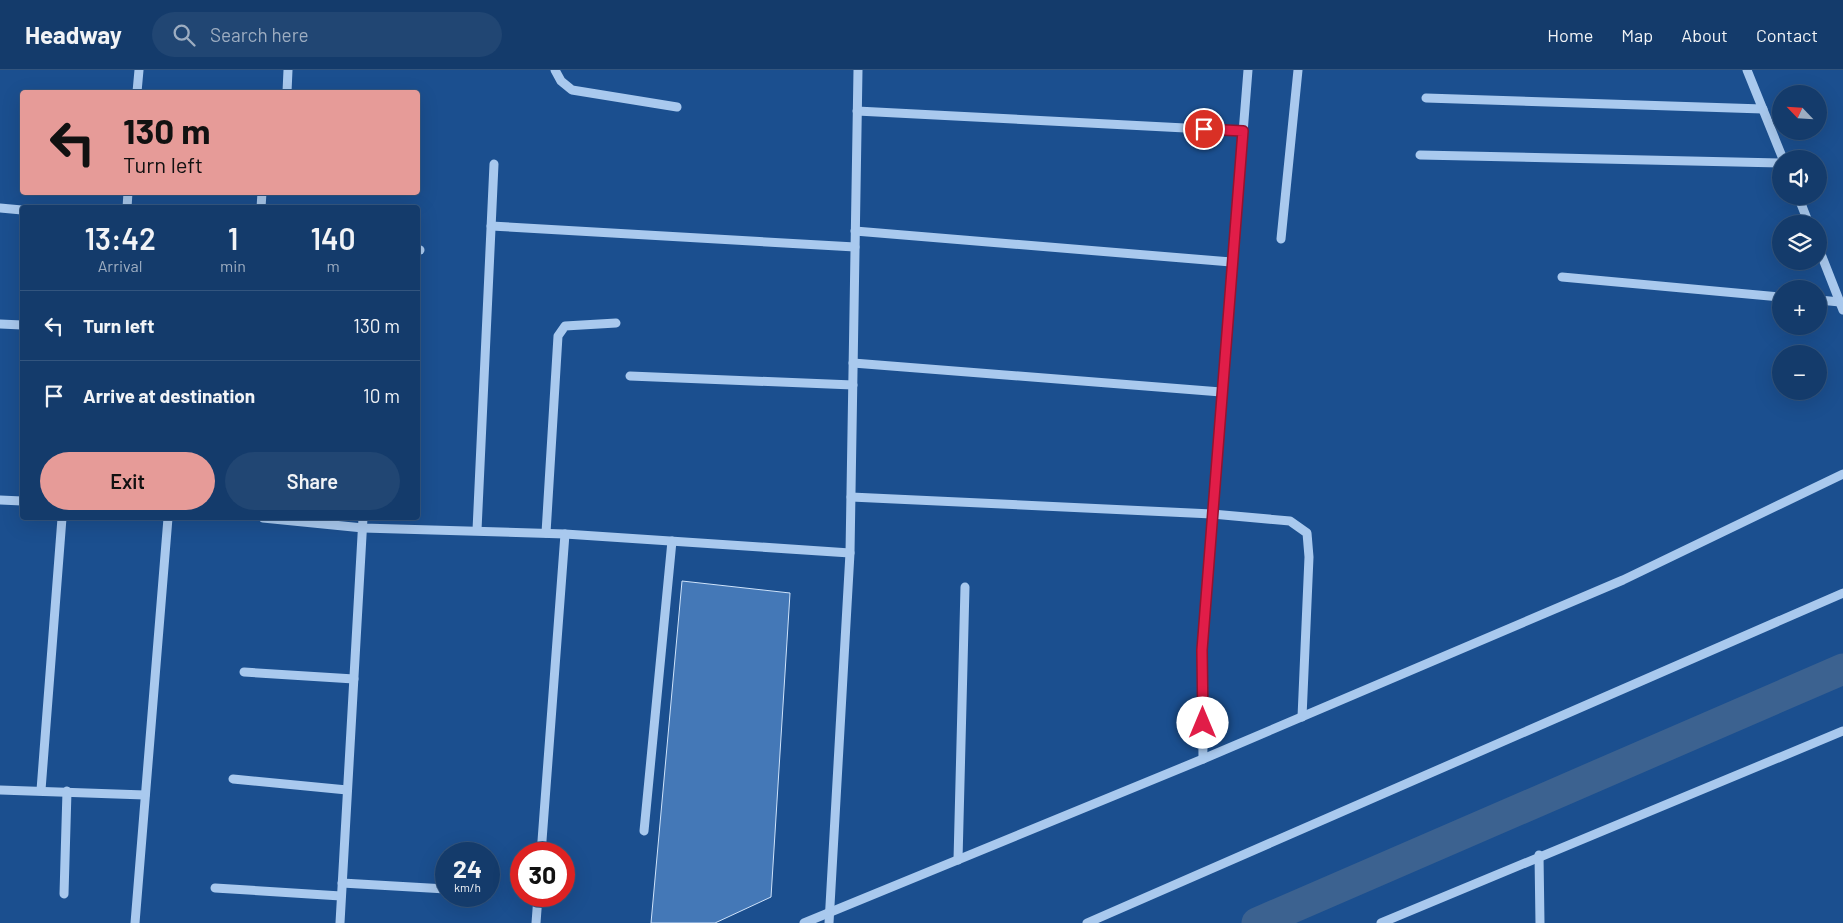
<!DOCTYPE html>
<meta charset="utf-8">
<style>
:root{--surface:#143b6b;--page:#214673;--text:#f1f3f6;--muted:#9dadc1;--line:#33557e;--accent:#e69b98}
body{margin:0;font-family:Barlow,sans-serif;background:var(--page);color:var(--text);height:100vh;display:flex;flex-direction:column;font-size:19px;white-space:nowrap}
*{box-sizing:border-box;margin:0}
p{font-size:16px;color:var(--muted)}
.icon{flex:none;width:28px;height:28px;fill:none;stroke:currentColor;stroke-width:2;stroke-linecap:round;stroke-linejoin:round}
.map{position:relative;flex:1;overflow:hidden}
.details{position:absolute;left:20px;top:135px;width:400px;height:315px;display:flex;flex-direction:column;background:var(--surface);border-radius:5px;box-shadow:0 5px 20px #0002,0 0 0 1px var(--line)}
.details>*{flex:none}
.hud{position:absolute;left:20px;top:20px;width:400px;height:105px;border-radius:5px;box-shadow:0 5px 20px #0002,0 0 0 1px var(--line);background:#e69b98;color:#111;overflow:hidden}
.needle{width:32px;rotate:295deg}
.controls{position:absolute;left:1772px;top:15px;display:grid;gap:10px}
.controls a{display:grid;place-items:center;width:55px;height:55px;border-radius:50%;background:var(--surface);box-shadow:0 5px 20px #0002,0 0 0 1px var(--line);font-size:25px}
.speed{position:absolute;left:435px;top:772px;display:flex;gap:10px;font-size:25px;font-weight:700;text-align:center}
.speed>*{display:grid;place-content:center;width:65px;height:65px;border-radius:50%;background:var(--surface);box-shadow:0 5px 20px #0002,0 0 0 1px var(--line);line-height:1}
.speed small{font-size:12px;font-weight:400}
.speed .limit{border:8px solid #d22;background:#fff;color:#111}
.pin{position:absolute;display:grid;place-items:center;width:42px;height:42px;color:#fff;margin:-21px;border:2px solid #fff;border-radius:50%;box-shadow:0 1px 5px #0007}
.me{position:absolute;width:55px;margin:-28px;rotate:0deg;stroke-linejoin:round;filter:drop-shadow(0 0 4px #0008)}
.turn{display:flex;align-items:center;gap:18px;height:105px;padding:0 20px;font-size:22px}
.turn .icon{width:65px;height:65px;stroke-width:2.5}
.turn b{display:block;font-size:35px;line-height:42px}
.eta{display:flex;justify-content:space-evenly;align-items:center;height:85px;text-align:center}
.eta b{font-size:30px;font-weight:600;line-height:35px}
.button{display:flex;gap:10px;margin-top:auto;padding:10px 20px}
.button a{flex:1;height:58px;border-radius:30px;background:var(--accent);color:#111;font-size:20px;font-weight:600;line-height:58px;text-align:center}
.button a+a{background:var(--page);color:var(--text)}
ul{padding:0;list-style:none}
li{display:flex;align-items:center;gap:15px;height:70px;padding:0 20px;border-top:1px solid var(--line)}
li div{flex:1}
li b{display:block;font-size:19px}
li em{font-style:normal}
header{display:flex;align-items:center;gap:30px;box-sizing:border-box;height:70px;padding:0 25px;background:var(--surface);border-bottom:1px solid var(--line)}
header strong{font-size:24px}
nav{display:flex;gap:28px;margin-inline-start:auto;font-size:18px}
.search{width:350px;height:45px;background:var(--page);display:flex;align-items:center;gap:12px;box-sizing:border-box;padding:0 18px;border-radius:28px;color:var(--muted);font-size:19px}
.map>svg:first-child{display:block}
</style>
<header>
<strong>Headway</strong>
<div class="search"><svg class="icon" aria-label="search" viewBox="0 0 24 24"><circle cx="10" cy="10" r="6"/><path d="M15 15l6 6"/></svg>Search here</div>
<nav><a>Home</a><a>Map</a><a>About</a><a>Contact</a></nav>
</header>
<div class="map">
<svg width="1843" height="853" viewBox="0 0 1843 853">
<rect width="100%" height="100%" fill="#1b4f8f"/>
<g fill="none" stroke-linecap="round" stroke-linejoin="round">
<path stroke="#3c6290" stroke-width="31" d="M1257,853L1843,599"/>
</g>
<path fill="#4478b7" stroke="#cfe3fa" d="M682,511L790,523L771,827L715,853H651Z"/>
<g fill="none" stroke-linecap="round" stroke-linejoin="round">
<g stroke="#a9c9ee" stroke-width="9">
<path d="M555,0L561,11L572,20L677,37"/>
<path d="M1747,0L1783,89"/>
<path d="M137,22L139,0"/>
<path d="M287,22L288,0"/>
<path d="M1426,28L1763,39"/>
<path d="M857,41L1243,61"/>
<path d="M1420,85L1781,93"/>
<path d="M1798,126L1809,154"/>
<path d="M0,138L22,140"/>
<path d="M127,138L128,122"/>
<path d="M261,138L262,122"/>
<path d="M491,156L855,177"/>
<path d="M855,161L1231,192"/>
<path d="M1281,169L1298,0"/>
<path d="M1819,179L1843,240"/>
<path d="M418,180H420"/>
<path d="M1562,207L1781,227"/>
<path d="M1819,230L1840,232"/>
<path d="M0,254L22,255"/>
<path d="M853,293L1221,322"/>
<path d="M630,306L853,315"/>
<path d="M851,427L1212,444L1290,451L1307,463L1309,487L1302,647"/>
<path d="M0,430L22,431"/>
<path d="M263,448L363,458L565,464L850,483"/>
<path d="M477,460L494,94"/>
<path d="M546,463L558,266L565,256L616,253"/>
<path d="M244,602L354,609"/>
<path d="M1203,689L1202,580L1248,0"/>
<path d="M233,709L347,720"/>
<path d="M0,720L145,725"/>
<path d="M41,720L62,448"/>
<path d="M644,761L672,471"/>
<path d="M541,784L565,464"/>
<path d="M1539,785L1540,853"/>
<path d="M958,790L965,517"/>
<path d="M342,813L446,819"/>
<path d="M215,818L341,826"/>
<path d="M64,824L67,721"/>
<path d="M135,853L168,448"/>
<path d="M340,853L363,448"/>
<path d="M536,853L538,826"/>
<path d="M804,853L1203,689L1623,510L1843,404"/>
<path d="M829,853L850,483L858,0"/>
<path d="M1087,853L1843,523"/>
<path d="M1381,853L1843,661"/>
</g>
</g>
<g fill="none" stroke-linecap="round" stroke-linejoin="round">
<defs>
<path id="route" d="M1203,653L1202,580L1243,61L1204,59"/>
</defs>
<use href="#route" stroke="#92132f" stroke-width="12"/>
<use href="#route" stroke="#e11d48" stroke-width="9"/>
</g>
</svg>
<div class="controls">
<a><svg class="needle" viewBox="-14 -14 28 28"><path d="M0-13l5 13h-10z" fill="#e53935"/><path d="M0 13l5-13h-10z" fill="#9dadc1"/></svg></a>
<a><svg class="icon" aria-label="sound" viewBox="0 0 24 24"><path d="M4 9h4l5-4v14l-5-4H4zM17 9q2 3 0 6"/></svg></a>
<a><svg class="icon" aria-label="layers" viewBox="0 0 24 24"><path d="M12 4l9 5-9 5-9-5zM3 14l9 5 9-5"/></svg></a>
<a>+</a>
<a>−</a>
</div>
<div class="speed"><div>24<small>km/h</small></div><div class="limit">30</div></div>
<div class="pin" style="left:1204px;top:59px;background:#d93025"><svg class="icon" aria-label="arrive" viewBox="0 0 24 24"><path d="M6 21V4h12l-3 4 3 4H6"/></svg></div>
<svg class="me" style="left:1203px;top:653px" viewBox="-20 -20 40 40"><circle r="19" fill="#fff"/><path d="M0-13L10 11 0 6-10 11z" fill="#e11d48"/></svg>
<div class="hud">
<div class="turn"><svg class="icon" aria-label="left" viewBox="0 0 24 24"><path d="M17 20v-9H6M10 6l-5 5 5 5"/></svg><div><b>130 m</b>Turn left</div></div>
</div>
<section class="details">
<div class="eta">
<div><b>13:42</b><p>Arrival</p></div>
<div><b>1</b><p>min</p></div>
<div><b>140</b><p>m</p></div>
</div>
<ul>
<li><svg class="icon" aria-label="left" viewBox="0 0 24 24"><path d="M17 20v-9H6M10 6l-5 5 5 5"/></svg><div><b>Turn left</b></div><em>130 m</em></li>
<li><svg class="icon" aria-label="arrive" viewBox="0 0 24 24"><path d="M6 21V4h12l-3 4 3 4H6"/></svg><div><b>Arrive at destination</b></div><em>10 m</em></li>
</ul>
<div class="button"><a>Exit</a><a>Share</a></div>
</section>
</div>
